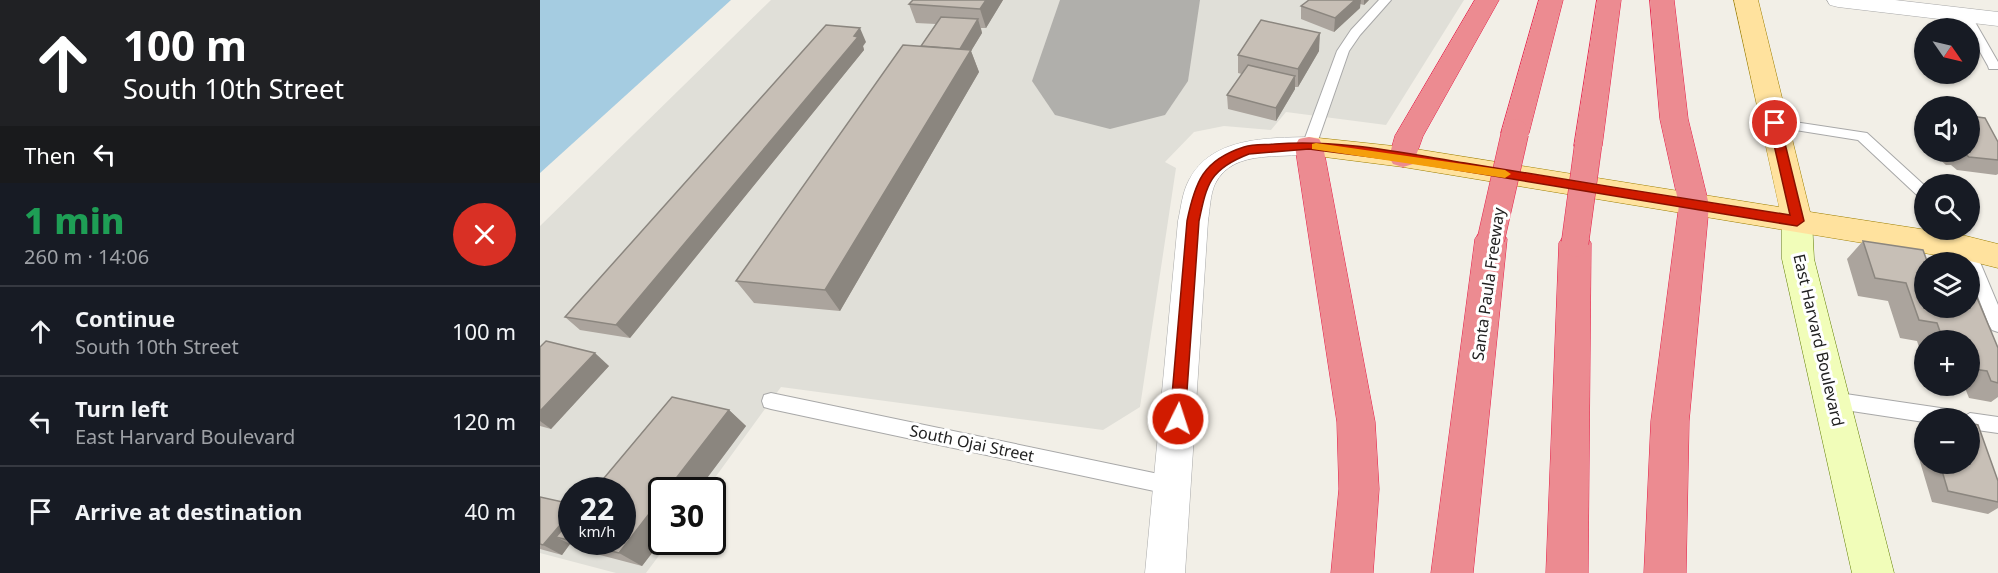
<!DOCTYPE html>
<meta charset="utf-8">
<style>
:root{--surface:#171b24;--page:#242831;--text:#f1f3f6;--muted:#9ea1a6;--line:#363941}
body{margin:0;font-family:"Noto Sans",sans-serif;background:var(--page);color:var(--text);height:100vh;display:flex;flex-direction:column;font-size:22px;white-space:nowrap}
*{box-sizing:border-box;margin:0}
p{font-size:20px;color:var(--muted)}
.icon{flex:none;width:33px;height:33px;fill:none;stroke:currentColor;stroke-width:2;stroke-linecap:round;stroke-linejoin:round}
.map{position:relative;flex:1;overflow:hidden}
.side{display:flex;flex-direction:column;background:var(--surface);width:540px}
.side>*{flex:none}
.guide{background:#202124;color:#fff;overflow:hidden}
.needle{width:39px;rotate:124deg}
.fabs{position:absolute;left:1374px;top:18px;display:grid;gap:12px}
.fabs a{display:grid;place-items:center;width:66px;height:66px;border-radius:50%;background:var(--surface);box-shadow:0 2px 4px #0004;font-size:30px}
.speed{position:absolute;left:18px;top:477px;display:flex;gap:12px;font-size:30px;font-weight:700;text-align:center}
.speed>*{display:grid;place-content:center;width:78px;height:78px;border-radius:50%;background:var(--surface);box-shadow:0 2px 4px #0004;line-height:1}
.speed small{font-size:15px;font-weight:400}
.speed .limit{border:3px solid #111;border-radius:9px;background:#fff;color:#111}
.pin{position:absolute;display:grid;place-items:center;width:51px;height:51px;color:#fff;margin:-26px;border:3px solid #fff;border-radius:50%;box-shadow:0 2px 6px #0007}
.me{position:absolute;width:66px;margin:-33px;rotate:4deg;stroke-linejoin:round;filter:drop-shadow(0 0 4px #0008)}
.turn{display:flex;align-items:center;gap:21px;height:126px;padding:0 24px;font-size:27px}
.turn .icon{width:78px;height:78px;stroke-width:2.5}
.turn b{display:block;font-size:42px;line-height:51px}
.then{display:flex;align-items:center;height:57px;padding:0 24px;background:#0003;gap:12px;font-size:22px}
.round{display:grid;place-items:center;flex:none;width:63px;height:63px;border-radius:32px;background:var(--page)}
.headline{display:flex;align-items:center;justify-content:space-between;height:102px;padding:0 24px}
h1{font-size:36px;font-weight:800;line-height:45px;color:#1e9e55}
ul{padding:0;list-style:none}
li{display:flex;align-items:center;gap:18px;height:90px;padding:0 24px;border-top:2px solid var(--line)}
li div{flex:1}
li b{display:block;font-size:22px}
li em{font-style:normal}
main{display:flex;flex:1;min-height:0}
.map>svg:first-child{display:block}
</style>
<main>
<section class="side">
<div class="guide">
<div class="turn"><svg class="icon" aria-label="ahead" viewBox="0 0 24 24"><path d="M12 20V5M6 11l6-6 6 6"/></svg><div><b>100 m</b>South 10th Street</div></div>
<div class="then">Then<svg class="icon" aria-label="left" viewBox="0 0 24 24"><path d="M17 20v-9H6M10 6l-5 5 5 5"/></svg></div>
</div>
<div class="headline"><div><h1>1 min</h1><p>260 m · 14:06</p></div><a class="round" style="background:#d93025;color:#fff"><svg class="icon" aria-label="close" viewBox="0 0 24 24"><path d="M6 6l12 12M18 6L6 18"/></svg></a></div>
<ul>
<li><svg class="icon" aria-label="ahead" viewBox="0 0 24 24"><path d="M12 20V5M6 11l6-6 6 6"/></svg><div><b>Continue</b><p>South 10th Street</p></div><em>100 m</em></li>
<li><svg class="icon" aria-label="left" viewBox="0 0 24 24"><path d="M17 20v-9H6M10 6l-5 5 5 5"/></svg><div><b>Turn left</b><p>East Harvard Boulevard</p></div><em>120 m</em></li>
<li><svg class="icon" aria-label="arrive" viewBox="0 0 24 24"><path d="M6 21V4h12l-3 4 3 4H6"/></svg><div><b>Arrive at destination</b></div><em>40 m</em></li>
</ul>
</section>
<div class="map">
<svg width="1458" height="573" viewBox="0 0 1458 573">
<rect width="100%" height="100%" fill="#f2efe7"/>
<path fill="#e0dfd8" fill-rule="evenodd" d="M231,0H924L846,125L746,112L731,130L684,126L654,132L625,162L636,168L600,407L563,430L241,387L166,490H122V542H129L106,573H76L0,553V226ZM32,490H82V542H32Z"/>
<path fill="#a5cce1" d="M0,0H191L0,173Z"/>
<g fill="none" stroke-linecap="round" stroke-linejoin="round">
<path fill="#b0afab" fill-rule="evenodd" d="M520,0H660L648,81L625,115L570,129L515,115L492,81Z"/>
<defs>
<g id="lane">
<path d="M839,0H851L820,35L809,51L776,146L769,151L764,149L762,146L797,51L811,30Z"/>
<path d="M1425,11L1431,15L1458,62V69H1449L1448,66L1430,34V28H1427L1419,15Z"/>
<path d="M1235,119L1327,133L1384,185V198L1379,197L1318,140L1230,126L1228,123Z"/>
<path d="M1426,242L1432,244L1434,248L1458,305V332L1452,330L1449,325L1430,276V262H1424L1418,248L1420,244Z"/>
<path d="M1292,392L1414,410L1421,412L1423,417L1430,413L1458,417V433L1430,429V418H1384V422L1292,408L1285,406L1283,400L1285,394Z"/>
<path d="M231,393L633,477L640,479L643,486L640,493L633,495L231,409L224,407L222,401L224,395Z"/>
</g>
<g id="street">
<path d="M1287,0H1355L1458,12V26L1298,7L1290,5Z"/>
<path d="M769,137L779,140L782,146L779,152C746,161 694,146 675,184C670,195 670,209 668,221L645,573H605L638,221C641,208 642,193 649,180C671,137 727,138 769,137Z"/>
</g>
<path id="secondary" d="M1257,210L1268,213L1272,221L1274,259L1354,573H1312L1242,259V221L1246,213Z"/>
<path id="primary" d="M1194,0H1218L1270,212L1426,236L1458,244V268L1426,260L863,167L769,155L759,153L755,146L759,139L769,137L863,147L1239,207Z"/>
<g id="highway">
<path d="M935,0H959L883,136L873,164L863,167L853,164L849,157L855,136Z"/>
<path d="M999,0H1023L989,133L985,139L975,142L965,139L961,133Z"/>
<path d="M1057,0H1081L1062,146L1058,153L1048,155L1038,153L1034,146Z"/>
<path d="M1110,0H1134L1148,119L1169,205L1149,421L1146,573H1104L1111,421L1139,205L1120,119Z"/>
<path d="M769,137L779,139L783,146L835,422L839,489L833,573H791L799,489L797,422L755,146L759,139Z"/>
<path d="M951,227L962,231L967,239L933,573H891L935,239L940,231Z"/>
<path d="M1035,231L1046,235L1051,243L1048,573H1006L1019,243L1024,235Z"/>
</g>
</defs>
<use href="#lane" stroke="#a8a8a8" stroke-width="2"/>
<use href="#street" stroke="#a8a8a8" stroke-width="1"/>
<use href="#secondary" stroke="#617f00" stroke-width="1"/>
<use href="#primary" stroke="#9d7e00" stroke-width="1"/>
<use href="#highway" stroke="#e51e48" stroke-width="1"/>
<use href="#lane" fill="#fff" fill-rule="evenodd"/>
<use href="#street" fill="#fff" fill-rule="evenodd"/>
<use href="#secondary" fill="#f1fdb9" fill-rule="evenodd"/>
<use href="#primary" fill="#ffe29e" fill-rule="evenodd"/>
<use href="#highway" fill="#ec8b91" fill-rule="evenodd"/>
<defs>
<g id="highway-bridge">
<path d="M951,239L975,133"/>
<path d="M1035,243L1048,146"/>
</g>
</defs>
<use href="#highway-bridge" stroke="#e51e48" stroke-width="28" stroke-linecap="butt"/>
<use href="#highway-bridge" stroke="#ec8b91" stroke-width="27"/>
</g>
<g fill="#aba49d">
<path d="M373,0H463L446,28H441L442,33L431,51L439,72L300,311L214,303L196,281L381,46L396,24L376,23L369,4Z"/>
<path d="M769,0H829L824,5L820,4V8L794,32L761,19V6Z"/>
<path d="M326,42L323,46L324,50L90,338L40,330L25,317Z"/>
<path d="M779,51L758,87H755V89L736,121L688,109L687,95L702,74L698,73V55Z"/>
<path d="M1384,116V140L1377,125Z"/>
<path d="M1458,142V174L1456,175L1417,170L1411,165H1406L1391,152H1430Z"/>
<path d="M1323,241L1387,261L1458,348V397L1451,402L1429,398L1425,388L1412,386H1430V340H1384V362L1377,341L1360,338L1348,301L1318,296L1307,259Z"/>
<path d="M0,347L69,366L11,429L0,426Z"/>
<path d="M132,397L189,410L206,426L158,490H122V540L102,566L41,550L30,544L22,555L0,549V497L32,504V542H82V490H54Z"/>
<path d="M1384,438V464H1430L1458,481V508L1448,514L1392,502L1375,445Z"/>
</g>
<g fill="#8b867f">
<path d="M446,0H463L446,28L440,9Z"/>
<path d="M815,0H821L820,8L794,32L795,18Z"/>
<path d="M824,0H829L824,5Z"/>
<path d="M438,19L442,33L431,51L439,72L300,311L285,290L418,52Z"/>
<path d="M320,28L326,42L323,46L324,50L90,338L76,325Z"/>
<path d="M780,33L779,51L758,87V69Z"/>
<path d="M755,76V89L736,121V108Z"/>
<path d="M55,353L69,366L11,429L0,421V411Z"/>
<path d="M189,410L206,426L158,490H127Z"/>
<path d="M122,497V540L102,566L79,553Z"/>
<path d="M32,511V541L16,537L30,544L22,555L3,545Z"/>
</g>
<g fill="#c7bfb6" stroke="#8b867f" stroke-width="1.5">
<path d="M373,0H446L440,9L369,4Z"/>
<path d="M769,0H815L795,18L761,6Z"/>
<path d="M401,17L438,19L420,49L381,46Z"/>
<path d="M721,20L780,33L758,69L698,55Z"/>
<path d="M286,25L320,28L314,36L318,37L76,325L25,317Z"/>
<path d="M363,45L431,50L285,290L196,281Z"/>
<path d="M708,65L755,76L736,108L687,95Z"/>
<path d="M1430,116L1445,118L1458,142V160L1429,157L1423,152H1430Z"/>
<path d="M1323,241L1383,250L1387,261L1398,262H1384V308H1430V281L1458,348V383L1451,381L1447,371L1433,369L1430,360V340H1403L1397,323L1379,320L1366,283L1335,278Z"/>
<path d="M6,341L55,353L0,411V347Z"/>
<path d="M132,397L189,410L127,490H122V497L79,553L34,542H82V490H54Z"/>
<path d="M1430,423L1438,425L1458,481V502L1408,491L1400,464H1430Z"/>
<path d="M0,497L32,504V511L3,545L0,544Z"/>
<path d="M32,518V541L16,537Z"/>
</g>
<path fill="#d11b00" stroke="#881200" stroke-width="1.5" d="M1235,119L1240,123L1264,221L1257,226L863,161L769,149L709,154C670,169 667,183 659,221L645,419L643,424L638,426L632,424L630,419L647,221C655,182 663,160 704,147C714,144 725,145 735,144C799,139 863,153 925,163C1033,181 1142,198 1250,215L1229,123Z"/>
<path fill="#f59e0b" d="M776,143L965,170L971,174L965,178L772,149V144Z"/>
<g text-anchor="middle" stroke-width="6" stroke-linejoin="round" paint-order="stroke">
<g font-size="16" fill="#212121" stroke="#fff">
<text transform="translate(948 284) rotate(-82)" y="6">Santa Paula Freeway</text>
<text transform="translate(1279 340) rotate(77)" y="6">East Harvard Boulevard</text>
<text transform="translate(432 443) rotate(12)" y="6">South Ojai Street</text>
</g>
</g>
</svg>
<div class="fabs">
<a><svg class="needle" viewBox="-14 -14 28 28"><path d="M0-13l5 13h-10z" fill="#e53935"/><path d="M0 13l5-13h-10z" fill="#9ea1a6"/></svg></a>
<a><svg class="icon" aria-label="sound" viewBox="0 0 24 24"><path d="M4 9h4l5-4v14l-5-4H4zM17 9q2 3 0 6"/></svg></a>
<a><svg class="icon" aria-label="search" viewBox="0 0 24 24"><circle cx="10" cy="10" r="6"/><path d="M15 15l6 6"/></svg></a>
<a><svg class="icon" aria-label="layers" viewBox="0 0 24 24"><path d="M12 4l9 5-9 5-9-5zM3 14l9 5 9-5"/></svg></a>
<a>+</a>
<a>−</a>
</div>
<div class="speed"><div>22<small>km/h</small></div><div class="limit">30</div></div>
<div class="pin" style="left:1235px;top:123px;background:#d93025"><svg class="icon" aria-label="arrive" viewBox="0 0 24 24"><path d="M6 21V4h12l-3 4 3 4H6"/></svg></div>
<svg class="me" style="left:638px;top:419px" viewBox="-20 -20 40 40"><circle r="17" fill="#d11b00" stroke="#fff" stroke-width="3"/><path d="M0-11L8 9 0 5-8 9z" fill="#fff"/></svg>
</div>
</main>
